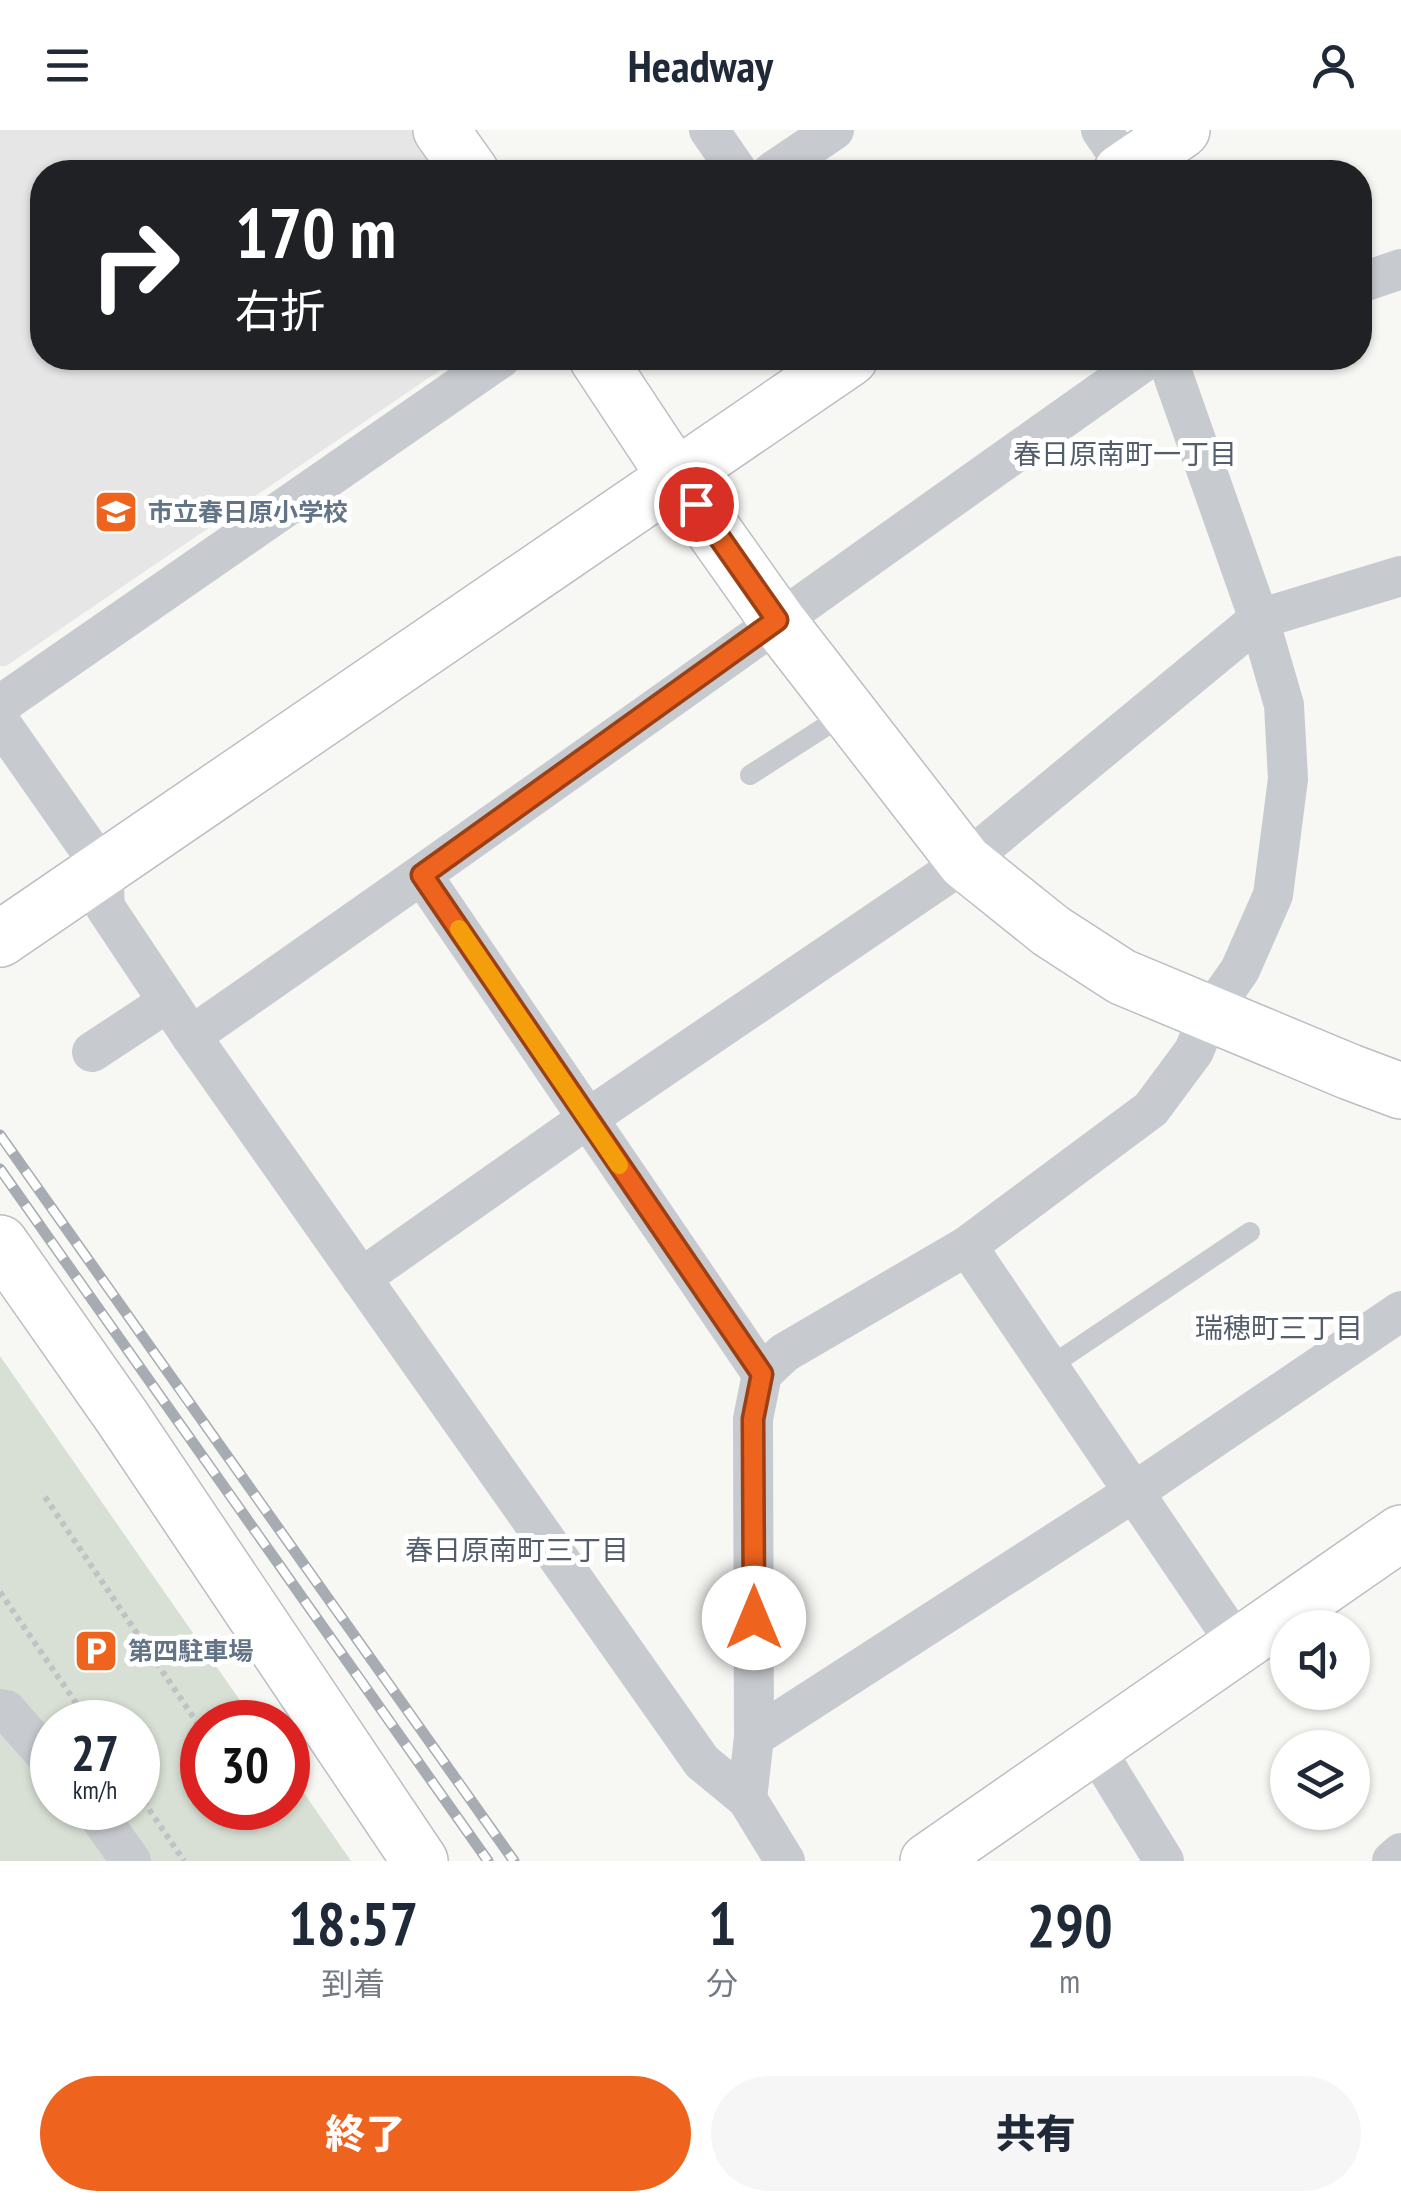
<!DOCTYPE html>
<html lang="ja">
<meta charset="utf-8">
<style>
:root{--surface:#fff;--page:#f6f6f7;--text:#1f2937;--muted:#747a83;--accent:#ee631e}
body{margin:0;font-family:"PT Sans Narrow","Noto Sans JP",sans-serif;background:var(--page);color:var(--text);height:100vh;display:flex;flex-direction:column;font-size:38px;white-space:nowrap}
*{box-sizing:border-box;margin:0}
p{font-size:32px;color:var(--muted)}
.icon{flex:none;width:55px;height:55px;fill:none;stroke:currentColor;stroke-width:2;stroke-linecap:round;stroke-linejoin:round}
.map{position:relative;height:1731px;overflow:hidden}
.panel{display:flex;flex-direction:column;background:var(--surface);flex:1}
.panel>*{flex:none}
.banner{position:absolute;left:30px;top:30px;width:1342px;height:210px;border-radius:40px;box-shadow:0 2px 8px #0004;background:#202124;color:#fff;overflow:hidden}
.fabs{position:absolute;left:1270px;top:1480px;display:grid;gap:20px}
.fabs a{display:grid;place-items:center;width:100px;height:100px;border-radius:50%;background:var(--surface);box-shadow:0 2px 8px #0004;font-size:50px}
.speed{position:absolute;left:30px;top:1570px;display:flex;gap:20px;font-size:50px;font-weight:700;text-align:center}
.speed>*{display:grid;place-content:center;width:130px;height:130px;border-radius:50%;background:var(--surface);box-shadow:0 2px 8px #0004;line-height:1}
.speed small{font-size:25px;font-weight:400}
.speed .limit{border:15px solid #d22;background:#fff;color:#111}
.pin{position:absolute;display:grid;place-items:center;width:85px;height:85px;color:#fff;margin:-42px;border:5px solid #fff;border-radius:50%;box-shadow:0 2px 10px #0007}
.me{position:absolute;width:110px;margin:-55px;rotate:0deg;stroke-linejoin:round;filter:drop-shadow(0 0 8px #0008)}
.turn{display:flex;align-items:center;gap:35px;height:210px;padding:0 40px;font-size:45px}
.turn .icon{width:130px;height:130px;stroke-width:2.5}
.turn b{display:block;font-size:70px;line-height:85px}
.eta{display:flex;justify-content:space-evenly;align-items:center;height:170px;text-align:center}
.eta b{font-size:60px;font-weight:800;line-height:70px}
.cta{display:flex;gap:20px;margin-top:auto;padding:20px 40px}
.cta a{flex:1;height:115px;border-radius:60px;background:var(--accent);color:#fff;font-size:40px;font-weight:800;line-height:115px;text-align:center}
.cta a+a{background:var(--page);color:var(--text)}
header{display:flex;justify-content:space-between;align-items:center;height:130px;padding:0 40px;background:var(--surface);font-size:45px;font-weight:800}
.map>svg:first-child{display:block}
</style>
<header><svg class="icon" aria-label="menu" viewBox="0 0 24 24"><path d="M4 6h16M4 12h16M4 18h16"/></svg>Headway<svg class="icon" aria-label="person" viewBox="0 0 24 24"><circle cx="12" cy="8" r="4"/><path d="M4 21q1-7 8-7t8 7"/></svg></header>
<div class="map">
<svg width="1401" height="1731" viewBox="0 0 1401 1731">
<rect width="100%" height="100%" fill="#f7f7f4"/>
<path fill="#e5e6e5" d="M0,0H417L447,42H42V228H458L6,536H0Z"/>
<path fill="#d8e0d5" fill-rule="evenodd" d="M0,1226L255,1592H202V1678H288V1640L351,1731H0ZM52,1592H138V1678H52Z"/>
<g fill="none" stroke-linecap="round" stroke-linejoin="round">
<defs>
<g id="secondary">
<path d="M441,0L471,42"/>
<path d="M1121,42L1182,0"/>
<path d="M597,228L675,346L777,490L965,732L1051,801L1122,847L1350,942L1401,961"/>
<path d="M0,809L850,228"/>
<path d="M0,1113L122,1287L420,1731"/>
<path d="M928,1731L1401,1403"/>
</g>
</defs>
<use href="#secondary" stroke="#bbbfc4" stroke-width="58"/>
<g stroke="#c0c2c5" stroke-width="6" stroke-dasharray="5 5" stroke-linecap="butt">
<path d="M45,1367L202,1600"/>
<path d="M0,1462L89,1592"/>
<path d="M138,1663L184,1731"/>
<path d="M255,1678L266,1694"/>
</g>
<g stroke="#c7cace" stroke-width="20">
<path d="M750,645L845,584"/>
<path d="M1049,1237L1250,1102"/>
</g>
<g stroke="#c7cace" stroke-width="40">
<path d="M709,0L738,42"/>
<path d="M1101,0L1127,38"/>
<path d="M772,42L834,0"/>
<path d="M1360,153L1401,139"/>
<path d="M0,575L501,228"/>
<path d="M0,592L91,722L103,741L105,777L191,906L702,1632L747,1669"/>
<path d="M422,745L762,1244"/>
<path d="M191,906C513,683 830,453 1149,228"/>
<path d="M92,922L168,872"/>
<path d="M967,1116L1238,1516"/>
<path d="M361,1148L587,989L965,732L1259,489L1401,446"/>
<path d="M0,1579L6,1580L52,1632"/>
<path d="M754,1607L1134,1362L1401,1181"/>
<path d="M1094,1617L1164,1731"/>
<path d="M93,1678L131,1731"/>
<path d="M785,1731L747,1669L754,1607L753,1289L762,1244L784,1223L967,1116L1151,979L1194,921L1209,884L1240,840L1273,765L1288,649L1284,575L1259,489L1167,228"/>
<path d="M1392,1731L1401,1723"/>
</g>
<use href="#secondary" stroke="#fff" stroke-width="55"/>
<defs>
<g id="rail">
<path d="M0,1005L514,1731"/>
<path d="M0,1039L488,1731"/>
</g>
</defs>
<use href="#rail" stroke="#a7acb3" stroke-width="11"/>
<use href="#rail" stroke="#fff" stroke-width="8" stroke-dasharray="22" stroke-linecap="butt"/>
</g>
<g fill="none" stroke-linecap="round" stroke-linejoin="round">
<defs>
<path id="route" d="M696,374L777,490L422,745L762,1244L753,1289L754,1488"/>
</defs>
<use href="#route" stroke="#9b4014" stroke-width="25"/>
<use href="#route" stroke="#ee631e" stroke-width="18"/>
<path stroke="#f59e0b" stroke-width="18" d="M459,799L619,1035"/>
</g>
<defs>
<symbol id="school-square" viewBox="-11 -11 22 22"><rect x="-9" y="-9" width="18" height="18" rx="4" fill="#ee631e" stroke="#fff"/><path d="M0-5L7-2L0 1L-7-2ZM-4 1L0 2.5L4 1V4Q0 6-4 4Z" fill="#fff"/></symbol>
<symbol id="parking-square" viewBox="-11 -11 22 22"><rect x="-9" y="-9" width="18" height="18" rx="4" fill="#ee631e" stroke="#fff"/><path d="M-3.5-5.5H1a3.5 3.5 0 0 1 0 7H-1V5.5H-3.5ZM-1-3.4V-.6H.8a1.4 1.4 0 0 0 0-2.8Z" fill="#fff"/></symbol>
</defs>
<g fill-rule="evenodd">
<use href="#school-square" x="91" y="357" width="50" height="50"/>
<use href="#parking-square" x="71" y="1496" width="50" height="50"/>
</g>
<g text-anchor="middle" stroke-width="10" stroke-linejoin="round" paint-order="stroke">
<g font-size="25" font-weight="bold" fill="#647487" stroke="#fff" text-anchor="start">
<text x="148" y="391">市立春日原小学校</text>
<text x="128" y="1530">第四駐車場</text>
</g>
<g font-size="28" fill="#535e6c" stroke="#fff">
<text x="1125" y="334">春日原南町一丁目</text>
<text x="1279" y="1208">瑞穂町三丁目</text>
<text x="517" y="1430">春日原南町三丁目</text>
</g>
</g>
</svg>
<div class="fabs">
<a><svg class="icon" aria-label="sound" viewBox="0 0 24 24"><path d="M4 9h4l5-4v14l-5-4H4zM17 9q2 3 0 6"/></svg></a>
<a><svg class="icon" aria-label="layers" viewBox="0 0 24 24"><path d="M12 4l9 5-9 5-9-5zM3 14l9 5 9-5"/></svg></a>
</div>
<div class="speed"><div>27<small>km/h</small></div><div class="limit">30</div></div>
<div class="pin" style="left:696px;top:374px;background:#d93025"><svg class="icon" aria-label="arrive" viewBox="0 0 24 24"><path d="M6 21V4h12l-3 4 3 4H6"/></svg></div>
<svg class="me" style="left:754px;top:1488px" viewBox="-20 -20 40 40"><circle r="19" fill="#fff"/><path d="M0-13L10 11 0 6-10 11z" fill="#ee631e"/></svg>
<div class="banner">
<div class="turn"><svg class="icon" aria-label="right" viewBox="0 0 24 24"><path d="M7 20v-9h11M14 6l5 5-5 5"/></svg><div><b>170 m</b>右折</div></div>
</div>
</div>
<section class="panel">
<div class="eta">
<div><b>18:57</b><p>到着</p></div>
<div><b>1</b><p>分</p></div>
<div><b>290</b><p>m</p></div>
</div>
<div class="cta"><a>終了</a><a>共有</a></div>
</section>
